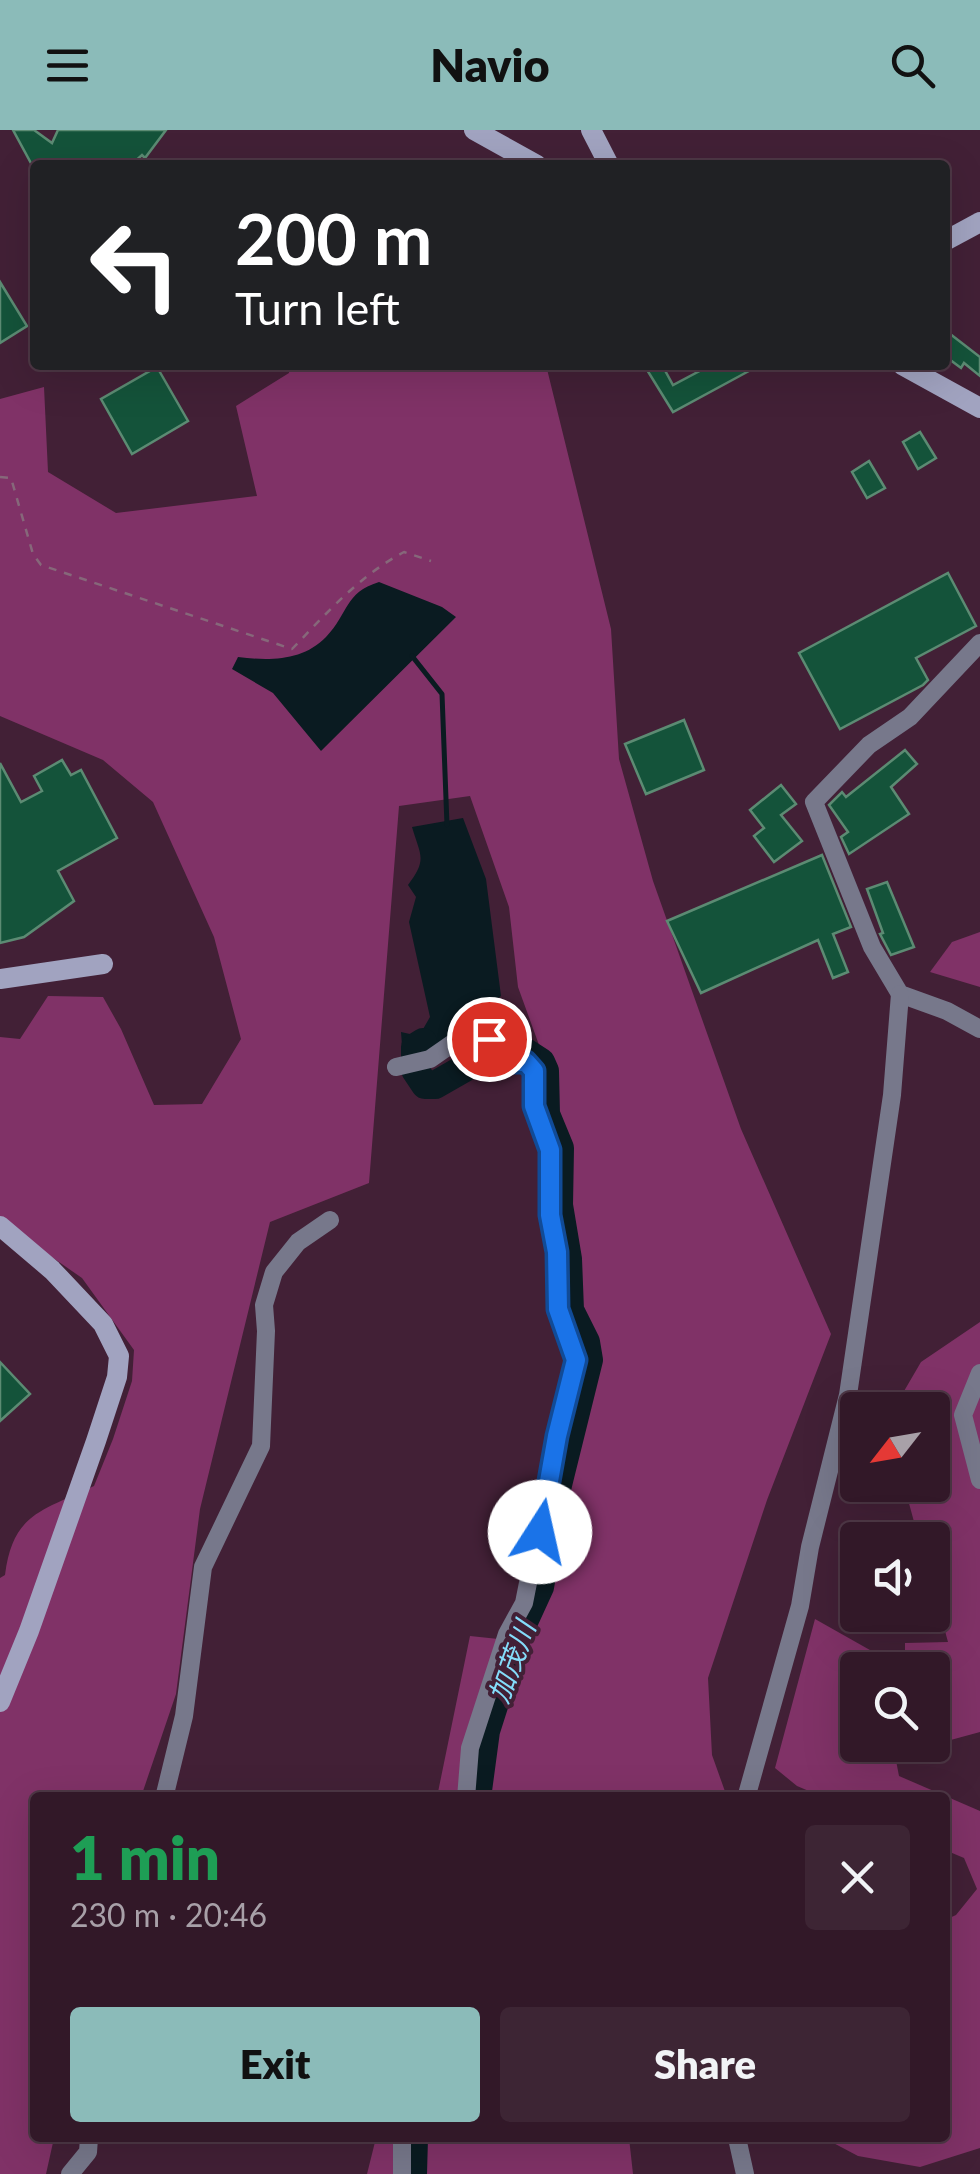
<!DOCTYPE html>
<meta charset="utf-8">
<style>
:root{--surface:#321828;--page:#3d2534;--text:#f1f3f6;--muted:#a8a0a8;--line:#4d3745;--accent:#8bbbb9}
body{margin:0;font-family:Lato,"Noto Sans JP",sans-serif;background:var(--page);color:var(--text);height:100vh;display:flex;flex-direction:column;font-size:38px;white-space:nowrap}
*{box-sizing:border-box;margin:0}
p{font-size:32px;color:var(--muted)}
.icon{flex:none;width:55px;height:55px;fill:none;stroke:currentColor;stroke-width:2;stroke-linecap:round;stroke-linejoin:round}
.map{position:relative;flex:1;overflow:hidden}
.sheet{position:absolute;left:30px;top:1662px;width:920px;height:350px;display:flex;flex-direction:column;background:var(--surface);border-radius:10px;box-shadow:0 10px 40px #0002,0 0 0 2px var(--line)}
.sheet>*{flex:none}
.hud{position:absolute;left:30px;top:30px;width:920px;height:210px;border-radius:10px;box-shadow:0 10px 40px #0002,0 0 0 2px var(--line);background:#202124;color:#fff;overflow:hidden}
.needle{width:65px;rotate:239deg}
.controls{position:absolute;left:840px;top:1262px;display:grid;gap:20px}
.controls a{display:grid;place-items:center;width:110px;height:110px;border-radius:10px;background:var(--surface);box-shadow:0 10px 40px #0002,0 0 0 2px var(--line);font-size:50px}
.pin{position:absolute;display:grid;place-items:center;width:85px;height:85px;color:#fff;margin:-42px;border:5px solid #fff;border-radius:50%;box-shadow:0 2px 10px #0007}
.me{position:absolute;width:110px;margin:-55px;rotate:10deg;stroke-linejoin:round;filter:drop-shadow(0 0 8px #0008)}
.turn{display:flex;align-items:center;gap:35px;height:210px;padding:0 40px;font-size:45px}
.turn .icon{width:130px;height:130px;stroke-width:2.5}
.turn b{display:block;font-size:70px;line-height:85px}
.round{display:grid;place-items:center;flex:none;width:105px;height:105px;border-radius:10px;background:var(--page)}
.headline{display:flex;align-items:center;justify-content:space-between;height:170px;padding:0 40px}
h1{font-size:60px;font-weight:800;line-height:75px;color:#1e9e55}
.action{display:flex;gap:20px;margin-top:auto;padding:20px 40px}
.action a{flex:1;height:115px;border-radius:10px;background:var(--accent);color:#111;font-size:40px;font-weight:800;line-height:115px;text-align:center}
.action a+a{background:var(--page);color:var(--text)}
header{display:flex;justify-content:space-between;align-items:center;height:130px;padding:0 40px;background:var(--accent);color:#111;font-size:45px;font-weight:800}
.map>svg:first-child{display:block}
</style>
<header><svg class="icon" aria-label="menu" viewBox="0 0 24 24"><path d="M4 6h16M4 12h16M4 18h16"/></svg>Navio<svg class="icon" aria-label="search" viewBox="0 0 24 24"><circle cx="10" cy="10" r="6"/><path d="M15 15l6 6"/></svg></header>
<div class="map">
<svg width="980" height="2044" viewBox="0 0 980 2044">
<rect width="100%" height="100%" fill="#422036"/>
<g fill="#803267">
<path d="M290,235H546L611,499L619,629L653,751L741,999L831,1204L767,1370L708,1548L712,1625L727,1667H437L470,1506L508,1510L569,1228L558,1014L547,937L518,857L509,777L470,666L399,676L369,1053L270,1092L200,1379L176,1564L141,1667L35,1668V2008H54L46,2044H0V1448L5,1445C13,1382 43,1381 94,1356L113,1309L132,1251L134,1220L82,1148L0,1091V907L20,909L48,866L103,867L121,899L154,975L202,974L241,909L214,807L153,672L103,630L0,586V269L44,257L48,342L116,383L257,366L236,276L289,243Z"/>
<path d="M980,802V857L930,842L952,812Z"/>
<path d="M980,1192V1602L903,1623L904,1615H932V1540H905V1513L948,1512L933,1457L932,1410H919L904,1355H932V1280H893L921,1232Z"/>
<path d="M815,1489L877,1524L880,1540H858V1615H893L899,1646L980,1681V2018L920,2037L858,2026L824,2008H945V1790L956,1785L977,1759L964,1728L945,1720V1668L823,1667L797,1656L775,1638Z"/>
<path d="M376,2008H629L633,2044H367Z"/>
</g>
<g fill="#0a1b21">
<path d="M379,452L442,477L456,487L321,621L273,563L232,539L238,527C269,531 303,531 326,507C349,483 344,463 379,452Z"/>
<path d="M463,688L486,749L501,866L427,922L403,929L401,902L419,906L430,887L409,792L416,767L408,755C428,729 420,725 412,697Z"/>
</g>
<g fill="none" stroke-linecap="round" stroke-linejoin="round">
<path stroke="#0a1b21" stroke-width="5" d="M412,526L442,564L447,695"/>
<g stroke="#0a1b21" stroke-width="28">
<path d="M423,912L415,917V940L425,955H435L491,923L507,918L524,921L541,932L545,941L546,984L560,1018L559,1075L568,1129L570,1180L586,1212L589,1230L558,1355L540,1457L513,1516L486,1601L477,1668"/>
<path d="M413,2044L414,2008"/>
</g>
</g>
<g fill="#14533a" stroke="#5c8b73" stroke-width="2.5">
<path d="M13,0H34L52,13L58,0H166L145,28L142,25L131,35H32Z"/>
<path d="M0,152L27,196L0,213Z"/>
<path d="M945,200L980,227V246L964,233L961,238L945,226Z"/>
<path d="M644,235H662L673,255L711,235H760L673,282Z"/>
<path d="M157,237L188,291L132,324L101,269Z"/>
<path d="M920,302L936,328L918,339L903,312Z"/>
<path d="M869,331L885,358L867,368L852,342Z"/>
<path d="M948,443L976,496L916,528L928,550L923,555L840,599L799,523Z"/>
<path d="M684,590L704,640L646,664L625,614Z"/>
<path d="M905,620L917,634L891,657L909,684L849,724L841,707L848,702L829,675L842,662L846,667Z"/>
<path d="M62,630L71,645L81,640L117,708L58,741L74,771L24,807L0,813V633L21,672L42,661L34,646Z"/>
<path d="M781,655L796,674L781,685L802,711L774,732L754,706L764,698L750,680Z"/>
<path d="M822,725L851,797L833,804L848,842L833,848L818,810L701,863L667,791Z"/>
<path d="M887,752L914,817L891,825L880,804L883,803L867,759Z"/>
<path d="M0,1232L30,1264L0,1291Z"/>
</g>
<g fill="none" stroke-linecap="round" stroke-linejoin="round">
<path stroke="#86687a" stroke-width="2.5" stroke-dasharray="8 8" stroke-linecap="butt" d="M0,347L11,348L33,424L41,435L292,519C327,483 359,446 404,422L431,431"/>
<g stroke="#77788b" stroke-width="18">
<path d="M980,513L910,587L869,615L814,672L872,817L900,864L947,881L980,899"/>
<path d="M396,937L430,929L453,913L489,909L503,932H526L534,941V976L550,1020L551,1085L557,1122L558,1179L576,1230L557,1307L524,1473L507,1504L470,1618L466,1668"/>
<path d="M980,1243L963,1285L980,1350"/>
<path d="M164,1668L184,1586L203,1437L261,1316L266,1201L264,1175L274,1142L298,1112L330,1090"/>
<path d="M746,1668L800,1476L810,1417L848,1265L892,965L900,864"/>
<path d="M737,2008L745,2044"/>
<path d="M70,2044L88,2022L89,2008"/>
<path d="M402,2044V2008"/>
</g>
<g stroke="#a1a3c0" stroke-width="20">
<path d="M474,0L537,35"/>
<path d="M591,0L609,35"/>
<path d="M945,111L980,92"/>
<path d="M902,235L980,278"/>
<path d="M0,849L103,834"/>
<path d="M0,1096L52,1140L103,1194L119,1226L117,1247L96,1311L29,1501L0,1572"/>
</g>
</g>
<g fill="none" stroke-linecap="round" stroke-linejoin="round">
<defs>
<path id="route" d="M489,909L503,932H526L534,941V976L550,1020V1085L557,1122L558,1179L576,1230L557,1306L540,1402"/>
</defs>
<use href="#route" stroke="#114b97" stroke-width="25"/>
<use href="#route" stroke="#1a73e8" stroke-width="18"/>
</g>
<g text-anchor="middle" stroke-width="8" stroke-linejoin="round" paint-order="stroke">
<g font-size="28" font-style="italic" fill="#84dcfa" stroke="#422036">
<text transform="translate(512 1532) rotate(-70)" y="10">加茂川</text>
</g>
</g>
</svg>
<div class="controls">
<a><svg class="needle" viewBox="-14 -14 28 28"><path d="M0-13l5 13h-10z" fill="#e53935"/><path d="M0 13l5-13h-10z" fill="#a8a0a8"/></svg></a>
<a><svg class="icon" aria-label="sound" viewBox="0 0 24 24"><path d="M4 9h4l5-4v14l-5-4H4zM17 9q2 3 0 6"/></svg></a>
<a><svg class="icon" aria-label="search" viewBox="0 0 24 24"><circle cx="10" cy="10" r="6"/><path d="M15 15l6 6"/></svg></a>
</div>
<div class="pin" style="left:489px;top:909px;background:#d93025"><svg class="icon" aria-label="arrive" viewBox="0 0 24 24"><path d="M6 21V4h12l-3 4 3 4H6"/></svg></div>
<svg class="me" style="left:540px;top:1402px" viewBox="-20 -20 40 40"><circle r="19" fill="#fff"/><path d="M0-13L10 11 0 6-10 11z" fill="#1a73e8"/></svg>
<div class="hud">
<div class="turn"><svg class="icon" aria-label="left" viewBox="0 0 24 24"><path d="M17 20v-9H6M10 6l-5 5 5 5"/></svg><div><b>200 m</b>Turn left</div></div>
</div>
<section class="sheet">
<div class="headline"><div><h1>1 min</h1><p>230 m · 20:46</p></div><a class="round"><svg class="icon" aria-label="close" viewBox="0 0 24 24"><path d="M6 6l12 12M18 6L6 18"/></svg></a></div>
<div class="action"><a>Exit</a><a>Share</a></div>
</section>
</div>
